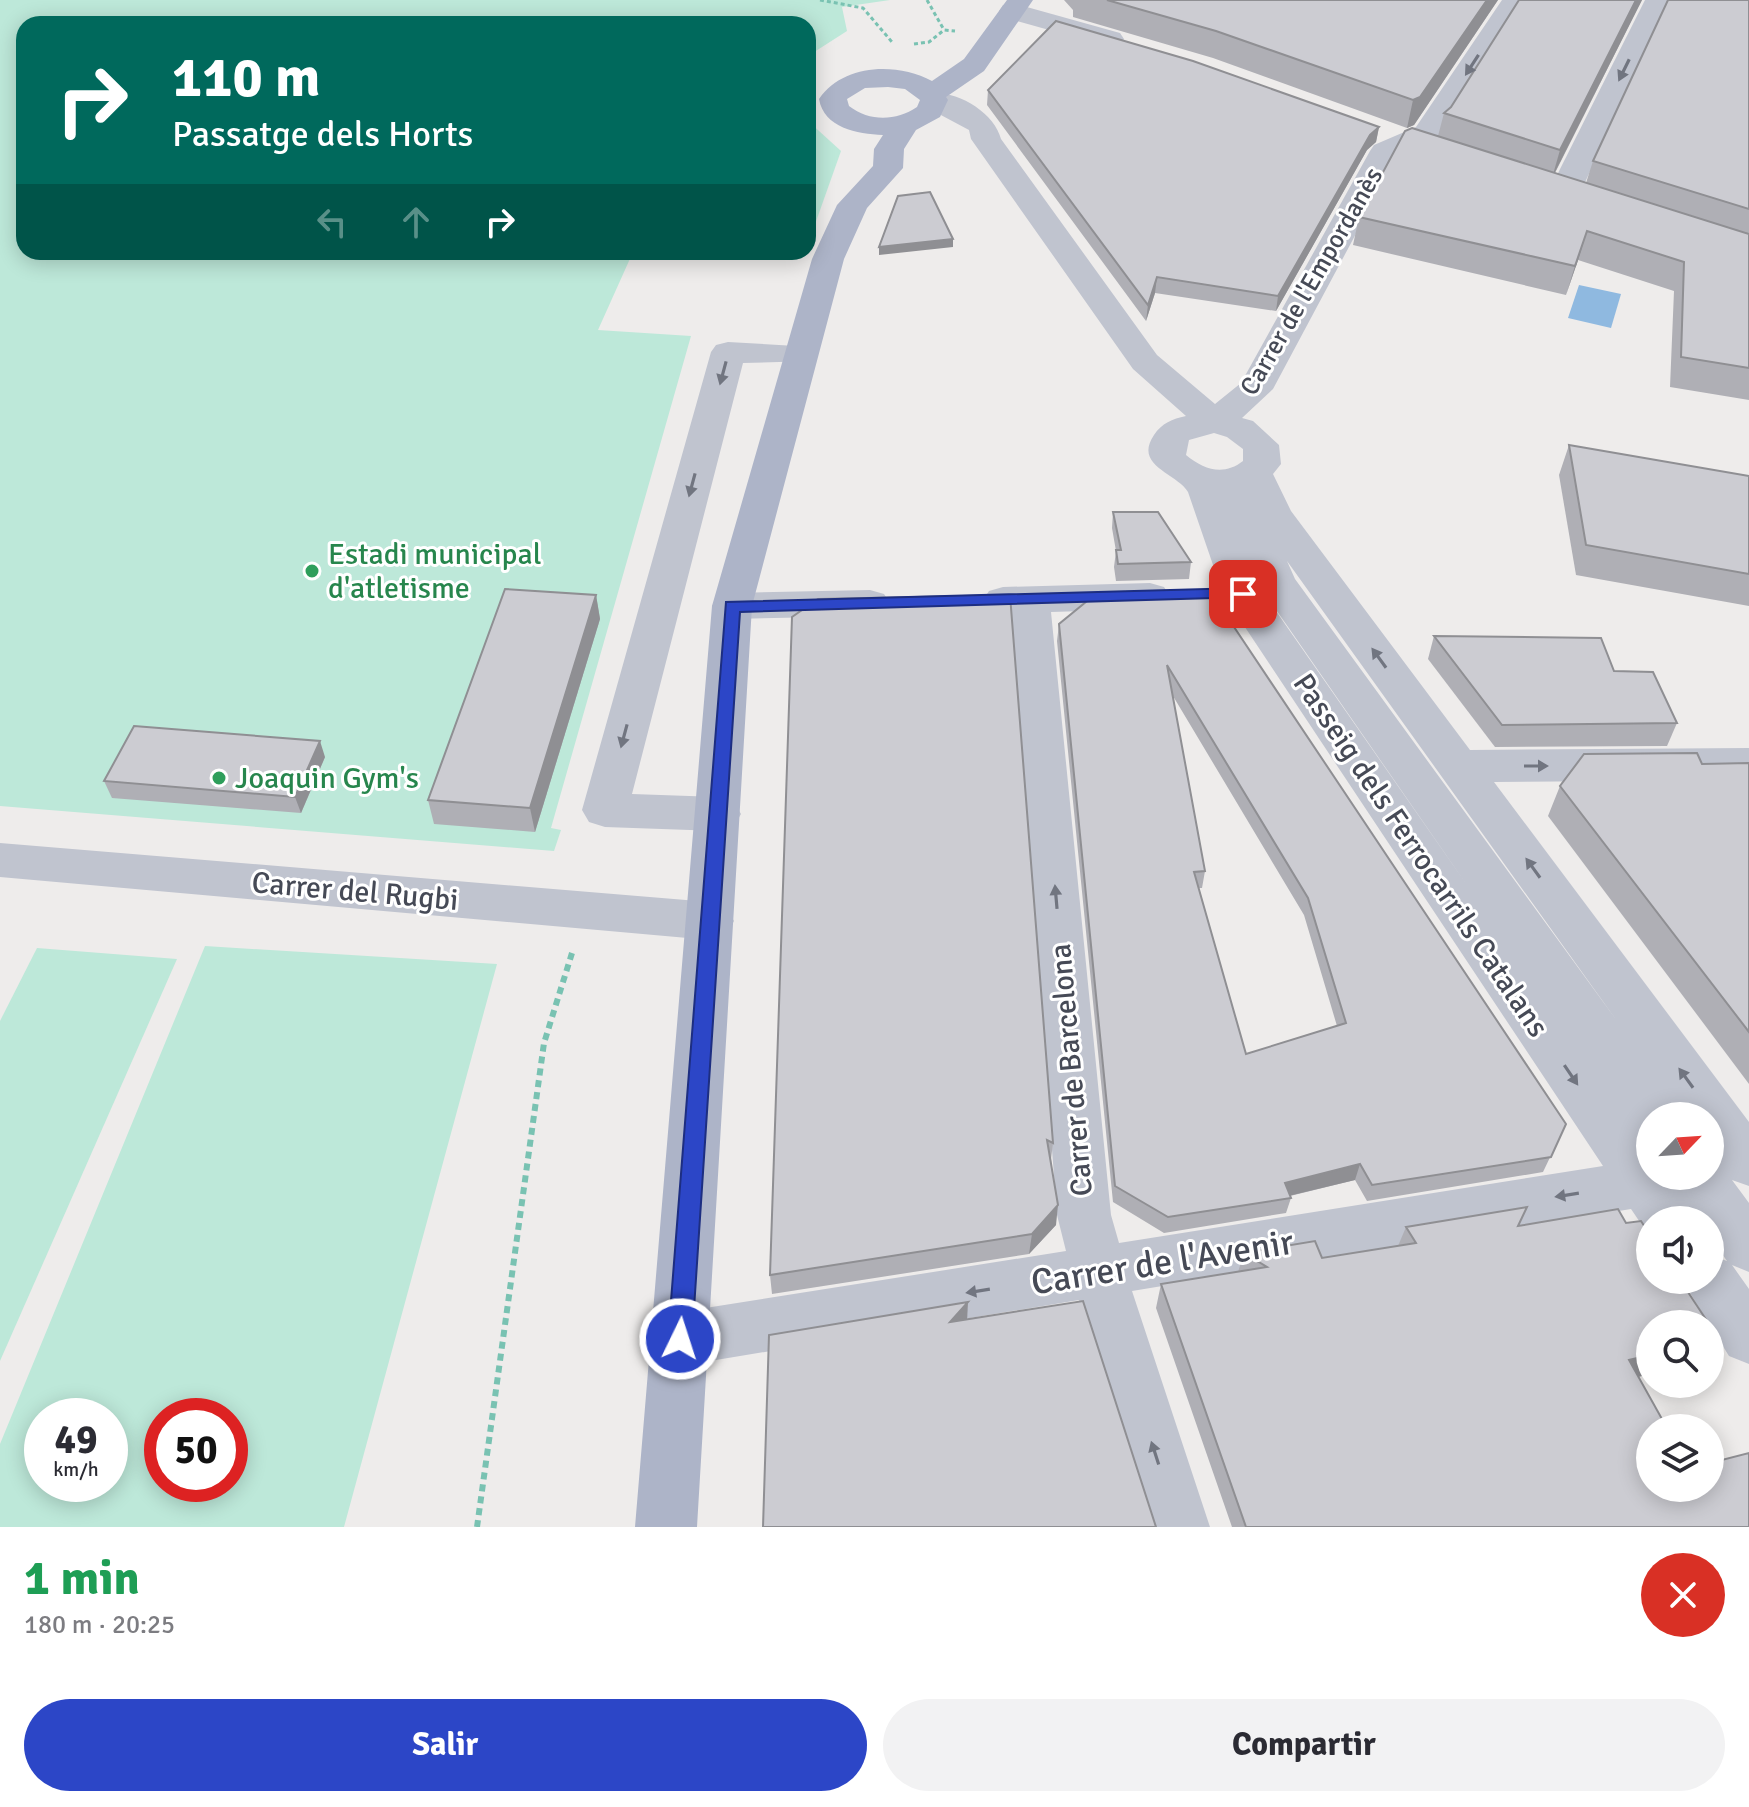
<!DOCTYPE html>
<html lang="es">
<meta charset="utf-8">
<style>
:root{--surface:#fff;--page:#f2f2f3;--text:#2b2b33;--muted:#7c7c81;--accent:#2c46c7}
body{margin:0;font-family:Signika,sans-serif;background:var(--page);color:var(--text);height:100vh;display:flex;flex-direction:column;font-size:30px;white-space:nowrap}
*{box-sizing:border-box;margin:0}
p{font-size:26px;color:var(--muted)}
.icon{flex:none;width:44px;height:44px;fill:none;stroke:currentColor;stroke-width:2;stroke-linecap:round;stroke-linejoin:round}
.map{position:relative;height:1527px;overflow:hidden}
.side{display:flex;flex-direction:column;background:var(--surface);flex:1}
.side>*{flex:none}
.guide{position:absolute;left:16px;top:16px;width:800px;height:244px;border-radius:24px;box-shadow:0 4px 20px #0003;background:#00695c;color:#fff;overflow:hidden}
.needle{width:52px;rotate:65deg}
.tools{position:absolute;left:1636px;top:1102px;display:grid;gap:16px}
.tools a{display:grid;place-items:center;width:88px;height:88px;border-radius:50%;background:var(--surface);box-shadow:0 4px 20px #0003;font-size:40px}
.speed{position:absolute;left:24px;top:1398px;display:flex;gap:16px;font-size:40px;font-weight:700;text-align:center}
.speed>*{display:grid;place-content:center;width:104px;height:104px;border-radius:50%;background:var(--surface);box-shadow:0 4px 20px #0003;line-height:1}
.speed small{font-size:20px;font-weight:400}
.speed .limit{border:12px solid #d22;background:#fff;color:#111}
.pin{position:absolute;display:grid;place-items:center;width:68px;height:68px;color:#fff;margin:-34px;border-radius:16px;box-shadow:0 4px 12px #0006}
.me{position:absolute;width:88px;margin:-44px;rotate:4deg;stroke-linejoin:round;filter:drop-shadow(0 0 6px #0008)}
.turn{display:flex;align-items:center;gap:28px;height:168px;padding:0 24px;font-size:36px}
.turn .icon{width:104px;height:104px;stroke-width:2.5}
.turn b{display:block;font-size:56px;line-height:68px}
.lanes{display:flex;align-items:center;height:76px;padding:0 24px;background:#0003;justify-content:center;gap:40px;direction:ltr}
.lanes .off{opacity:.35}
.round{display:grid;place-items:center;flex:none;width:84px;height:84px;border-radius:42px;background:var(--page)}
.headline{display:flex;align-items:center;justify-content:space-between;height:136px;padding:0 24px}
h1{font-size:48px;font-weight:700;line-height:60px;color:#1e9e55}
.cta{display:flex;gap:16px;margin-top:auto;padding:16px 24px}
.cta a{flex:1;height:92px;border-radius:48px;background:var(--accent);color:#fff;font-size:32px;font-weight:700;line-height:92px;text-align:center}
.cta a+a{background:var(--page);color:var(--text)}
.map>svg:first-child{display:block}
</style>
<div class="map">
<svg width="1749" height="1527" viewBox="0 0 1749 1527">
<rect width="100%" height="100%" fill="#eeeceb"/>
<g fill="#bde8d9" fill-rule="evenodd">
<path d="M0,0H890L842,7L847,31L808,56V24H24V252H633L598,330L691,336L551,828L561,830L554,851L0,806Z"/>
<path d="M808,121L841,151L808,244Z"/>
<path d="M205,946L497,964L344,1527H0V1444ZM42,1416H110V1484H42ZM162,1416H230V1484H162Z"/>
<path d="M37,948L177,959L0,1361V1021Z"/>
</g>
<path fill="#8fb9e0" d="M1579,285L1621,294L1611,328L1568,318Z"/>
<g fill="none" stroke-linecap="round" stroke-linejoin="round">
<g stroke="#79c2b2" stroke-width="3" stroke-dasharray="4 3" stroke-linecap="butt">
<path d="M820,0L863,8L892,42"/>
<path d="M927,0L944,30"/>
<path d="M914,44L929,42L944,30L955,31"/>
</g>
<path stroke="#79c2b2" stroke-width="6" stroke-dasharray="7 5" stroke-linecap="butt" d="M477,1527L544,1043L572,953"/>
<g fill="#c0c4cf" fill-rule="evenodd">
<path d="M1502,0H1528L1437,139L1397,157L1273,389L1242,418L1253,421L1279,445L1281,464L1273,474L1291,511L1470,750L1749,748V780L1494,782L1749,1122V1186L1732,1180L1749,1203V1272L1732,1265L1749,1289V1364L1729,1356L1682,1280H1710V1255L1727,1261L1710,1237V1220H1698L1692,1211L1696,1220H1650V1237L1631,1209L1132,1291L1210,1527H1148L1079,1300L680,1366L660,1358L651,1339L660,1320L680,1312L1066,1251L1057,1215L1011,613L989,609L983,600L989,591L1003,587L1150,583L1164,587L1170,596L1164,605L1150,609L1051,612L1111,1215L1119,1243L1603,1166L1223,594L1188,492C1177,473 1133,466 1154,435C1162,423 1172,419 1186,416L1133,369L971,139L969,130L924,106L920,100L924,94C952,87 994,111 1001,139L1157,355L1215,404L1241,383L1370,151L1374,145L1416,127ZM1214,433L1227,437L1243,449V461C1224,476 1204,470 1186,455L1189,440ZM1287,561L1617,1021L1295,579ZM1259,585L1263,591L1469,888L1262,591ZM1676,1104L1685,1116H1710V1151L1716,1159L1710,1157V1176H1671L1675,1184L1669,1176H1650V1148L1639,1132L1650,1136V1116H1682Z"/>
<path d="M1645,0H1671L1579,195L1574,202H1552L1547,195Z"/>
<path d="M1012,3L1120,33L1124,39L1120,45L1110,47L1003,17L999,11L1003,5Z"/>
<path d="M728,342L813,347L818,354L813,361L743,363L632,794L718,797L734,802L741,814L734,826L718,831L605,827L589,822L582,810L711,352L716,345Z"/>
<path d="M870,590L884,594L890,603L884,612L870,616L732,619L718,615L712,606L718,597L732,593Z"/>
<path d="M0,843L710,902L727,908L734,921L727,934L710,940L0,877Z"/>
</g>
<path fill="#adb4c8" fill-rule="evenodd" d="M1007,0H1033L984,71L946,97L948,100L940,117L916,130L904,149L903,168L867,208L844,259L752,606L697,1527H635L712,606L812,259L837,205L873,166L874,149L883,135C857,134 824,128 819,99C843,64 896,62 932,81L964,59ZM888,87L905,89L920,100L917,107C896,121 870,122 849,106L847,99L865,88Z"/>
</g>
<g fill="#afafb5" fill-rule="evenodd">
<path d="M1064,0H1498L1414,125L1407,128L1213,58L1073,17V10Z"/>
<path d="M1519,0H1642L1555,173L1586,183L1593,161L1749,0V400L1670,387L1674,291L1578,260L1566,295L1353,245L1359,217L1438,136L1444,113L1451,107Z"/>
<path d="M988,90L1379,127L1376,142L1367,150L1276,311L1155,293L1146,321L987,105Z"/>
<path d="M1569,445L1749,476V606L1576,575L1559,475Z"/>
<path d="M1113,512L1191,562L1189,579L1116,581L1114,567L1116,551L1112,528Z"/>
<path d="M1212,594L1566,1124L1543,1172L1367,1201L1355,1180L1290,1196L1291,1198L1286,1213L1164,1233L1113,1202L1057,641L1059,624ZM1173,696L1304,915L1337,1026L1246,1054L1199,888H1202L1205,871Z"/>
<path d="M596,595L600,619L535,832L434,824L428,800Z"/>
<path d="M792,617L1053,1143L1051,1159L1056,1225L1029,1254L772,1294L770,1275Z"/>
<path d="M1434,636L1614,671L1677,723L1667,746L1495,747L1428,659Z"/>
<path d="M325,757L301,813L112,798L104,781Z"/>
<path d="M1749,763V1084L1548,816L1560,786L1702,764Z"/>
<path d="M1518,1226L1639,1377L1650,1428L1749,1527H1232L1156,1308L1161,1284L1238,1272L1244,1253L1322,1258L1398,1246L1406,1227Z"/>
</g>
<g fill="#8f8f93">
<path d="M1487,0H1498L1414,125L1407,128L1413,100Z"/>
<path d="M1636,0H1642L1552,178L1560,150Z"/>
<path d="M1379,127L1376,142L1367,150L1276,311L1278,296L1370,135Z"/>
<path d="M1587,231L1578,260L1566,295L1575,266Z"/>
<path d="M953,239V247L879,255V247Z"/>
<path d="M1157,277L1155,293L1146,321L1148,305Z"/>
<path d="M596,595L600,619L535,832L530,808Z"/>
<path d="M320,741L325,757L301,813L295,797Z"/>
<path d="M1360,1164L1355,1180L1280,1198L1285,1183Z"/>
<path d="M1058,1205L1056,1225L1029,1254L1032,1234Z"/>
<path d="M968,1302L967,1322H950Z"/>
<path d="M1719,1338L1710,1351V1340Z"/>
<path d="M1650,1355V1374L1615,1383L1629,1360Z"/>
</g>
<g fill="#ccccd2" stroke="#8f8f93" stroke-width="2" fill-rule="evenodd">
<path d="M1107,0H1487L1420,97L1413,100L1216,31Z"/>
<path d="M1519,0H1636L1560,150L1444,113L1451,107Z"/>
<path d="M1668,0H1749V209L1593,161Z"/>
<path d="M1056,21L1193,61L1379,127L1370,135L1278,296L1157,277L1148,305L988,90Z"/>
<path d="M1412,128L1749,234V368L1681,357L1684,262L1587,231L1575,266L1359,217L1405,131Z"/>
<path d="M930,192L953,239L879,247L898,196Z"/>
<path d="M1569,445L1749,476V574L1586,545Z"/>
<path d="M1113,512H1158L1191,562L1118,564L1116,550H1121Z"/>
<path d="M505,589L596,595L530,808L428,800Z"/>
<path d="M1212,594L1566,1124L1551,1157L1372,1185L1360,1164L1285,1183L1291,1198L1168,1217L1115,1186L1059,624L1092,597ZM1167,665L1308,898L1346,1023L1246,1054L1194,872L1205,871Z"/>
<path d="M1010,595L1053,1143L1047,1140L1058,1205L1032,1234L770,1275L792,617L818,599Z"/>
<path d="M1434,636L1601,638L1614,671L1653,672L1677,723L1502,725Z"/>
<path d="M134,726L320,741L295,797L104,781Z"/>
<path d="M1697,753L1702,764L1749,763V1032L1560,786L1584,754Z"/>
<path d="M1527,1207L1518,1226L1618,1209L1626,1223L1641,1221L1650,1235V1280H1680L1709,1324H1650V1355L1629,1360L1667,1428H1650V1488H1710V1463L1749,1453V1527H1246L1161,1284L1267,1267L1244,1253L1315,1241L1322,1258L1416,1243L1406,1227Z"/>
<path d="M1083,1301L1156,1527H763L769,1335L968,1302L950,1322Z"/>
<path d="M1710,1325L1719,1338L1710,1340Z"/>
</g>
<defs><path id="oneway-solid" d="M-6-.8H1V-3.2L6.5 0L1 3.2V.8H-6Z" transform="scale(2)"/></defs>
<g fill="#717580">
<use href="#oneway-solid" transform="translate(1472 65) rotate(123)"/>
<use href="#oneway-solid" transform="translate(1624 70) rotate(116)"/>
<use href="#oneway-solid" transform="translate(723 373) rotate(105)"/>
<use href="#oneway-solid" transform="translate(692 485) rotate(105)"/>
<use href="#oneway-solid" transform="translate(1379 658) rotate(-126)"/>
<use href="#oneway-solid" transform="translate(624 736) rotate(105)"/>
<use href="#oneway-solid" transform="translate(1536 766)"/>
<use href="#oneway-solid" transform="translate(1533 868) rotate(-126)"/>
<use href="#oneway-solid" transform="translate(1056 897) rotate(-95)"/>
<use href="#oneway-solid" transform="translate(1571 1075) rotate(56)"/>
<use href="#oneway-solid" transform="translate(1686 1078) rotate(-126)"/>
<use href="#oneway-solid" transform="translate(1567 1195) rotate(171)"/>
<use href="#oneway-solid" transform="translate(978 1291) rotate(171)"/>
<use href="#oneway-solid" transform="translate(1155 1453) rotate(-108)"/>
</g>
<path fill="#2c46c7" stroke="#1d2e81" stroke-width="2" d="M1243,588L1249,590V597L740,612L692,1339L688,1347L680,1350L672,1347L668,1339L726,602Z"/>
<g fill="#2e9e5b" stroke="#fff" stroke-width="3">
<circle cx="312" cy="571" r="8"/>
<circle cx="219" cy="778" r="8"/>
</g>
<g text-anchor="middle" stroke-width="6" stroke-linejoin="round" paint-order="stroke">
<g font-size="26" fill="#464a56" stroke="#fff">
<text transform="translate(1311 281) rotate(-60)" y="9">Carrer de l'Empordanès</text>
</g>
<g font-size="30" fill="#27864d" stroke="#fff" text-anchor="start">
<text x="328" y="564">Estadi municipal<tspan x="328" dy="34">d'atletisme</tspan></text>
<text x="235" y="788">Joaquin Gym's</text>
</g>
<g font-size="30" fill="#464a56" stroke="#fff">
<text transform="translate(1421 855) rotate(56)" y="10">Passeig dels Ferrocarrils Catalans</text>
<text transform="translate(355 891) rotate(5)" y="10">Carrer del Rugbi</text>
<text transform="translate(1071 1070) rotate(-95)" y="10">Carrer de Barcelona</text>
</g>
<g font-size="36" fill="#464a56" stroke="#fff">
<text transform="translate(1162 1261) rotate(-9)" y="13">Carrer de l'Avenir</text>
</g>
</g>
</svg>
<div class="tools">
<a><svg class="needle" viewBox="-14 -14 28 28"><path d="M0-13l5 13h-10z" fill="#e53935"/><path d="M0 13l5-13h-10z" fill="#7c7c81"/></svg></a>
<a><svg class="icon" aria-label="sound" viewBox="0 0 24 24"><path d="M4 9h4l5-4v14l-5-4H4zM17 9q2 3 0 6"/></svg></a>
<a><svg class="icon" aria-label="search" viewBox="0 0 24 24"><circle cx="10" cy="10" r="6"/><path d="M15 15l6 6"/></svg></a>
<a><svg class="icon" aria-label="layers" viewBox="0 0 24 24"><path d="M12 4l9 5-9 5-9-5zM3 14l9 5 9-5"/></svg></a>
</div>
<div class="speed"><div>49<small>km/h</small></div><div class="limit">50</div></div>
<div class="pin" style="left:1243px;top:594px;background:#d93025"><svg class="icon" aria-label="arrive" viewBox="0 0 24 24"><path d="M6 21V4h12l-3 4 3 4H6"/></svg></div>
<svg class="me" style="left:680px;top:1339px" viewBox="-20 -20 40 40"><circle r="17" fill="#2c46c7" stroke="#fff" stroke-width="3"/><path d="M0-11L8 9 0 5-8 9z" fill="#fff"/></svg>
<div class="guide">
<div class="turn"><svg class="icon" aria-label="right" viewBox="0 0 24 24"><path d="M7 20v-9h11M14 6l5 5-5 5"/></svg><div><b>110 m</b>Passatge dels Horts</div></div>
<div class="lanes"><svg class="icon off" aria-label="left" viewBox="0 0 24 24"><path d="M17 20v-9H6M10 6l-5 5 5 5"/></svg><svg class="icon off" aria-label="ahead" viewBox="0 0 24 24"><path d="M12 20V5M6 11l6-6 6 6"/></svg><svg class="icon" aria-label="right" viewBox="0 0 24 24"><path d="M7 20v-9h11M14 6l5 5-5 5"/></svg></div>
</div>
</div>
<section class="side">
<div class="headline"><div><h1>1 min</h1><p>180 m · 20:25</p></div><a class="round" style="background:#d93025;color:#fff"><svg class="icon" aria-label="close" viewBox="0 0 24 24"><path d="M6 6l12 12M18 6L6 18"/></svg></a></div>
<div class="cta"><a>Salir</a><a>Compartir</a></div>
</section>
